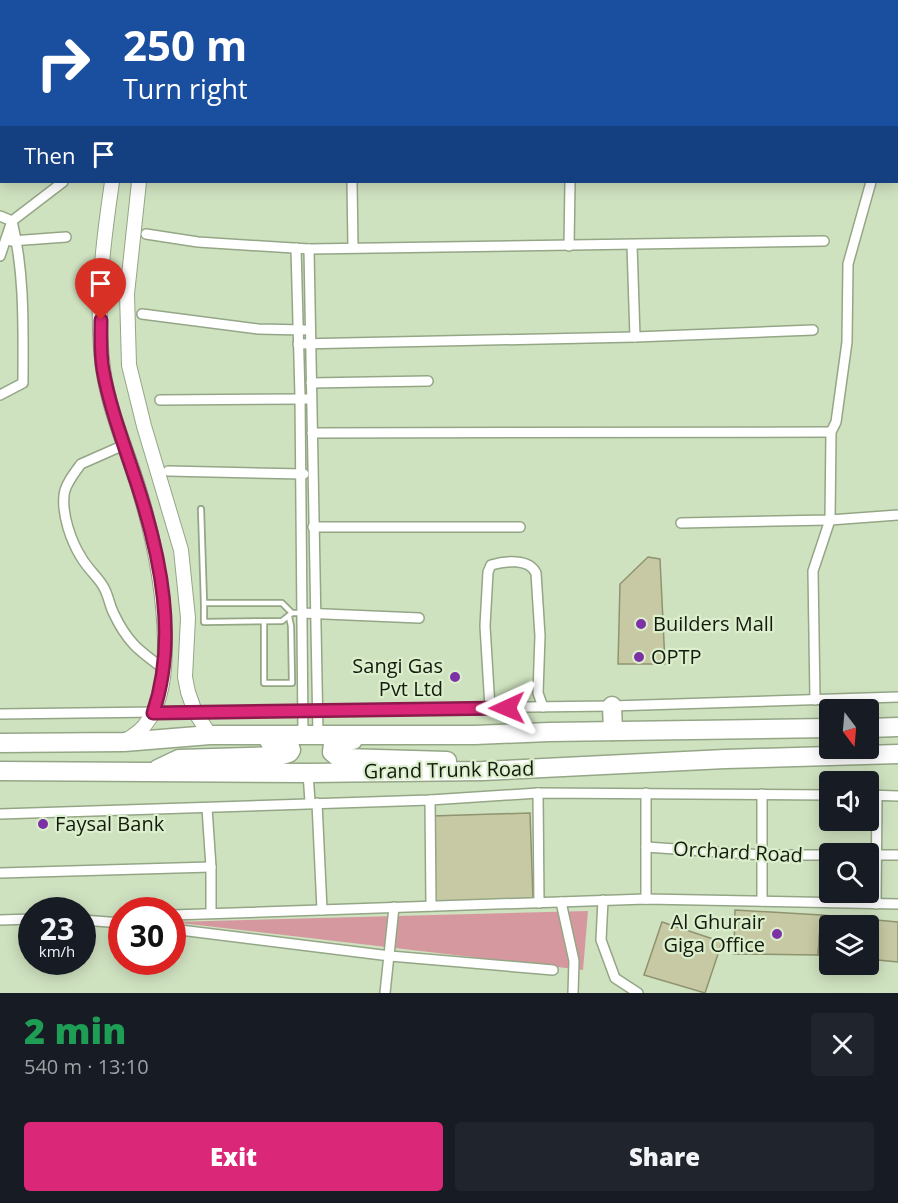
<!DOCTYPE html>
<meta charset="utf-8">
<style>
:root{--surface:#171b24;--page:#20242c;--text:#f1f3f6;--muted:#9ea1a6;--accent:#db2777}
body{margin:0;font-family:"Open Sans",sans-serif;background:var(--page);color:var(--text);height:100vh;display:flex;flex-direction:column;font-size:22px;white-space:nowrap}
*{box-sizing:border-box;margin:0}
p{font-size:20px;color:var(--muted)}
.icon{flex:none;width:33px;height:33px;fill:none;stroke:currentColor;stroke-width:2;stroke-linecap:round;stroke-linejoin:round}
.map{position:relative;height:993px;overflow:hidden}
.sheet{display:flex;flex-direction:column;background:var(--surface);flex:1}
.sheet>*{flex:none}
.banner{position:absolute;left:0px;top:0px;width:898px;height:183px;box-shadow:0 3px 15px #0003;background:#1a4fa0;color:#fff;overflow:hidden}
.needle{width:39px;rotate:164deg}
.tools{position:absolute;left:819px;top:699px;display:grid;gap:12px}
.tools a{display:grid;place-items:center;width:60px;height:60px;border-radius:6px;background:var(--surface);box-shadow:0 3px 15px #0003;font-size:30px}
.speed{position:absolute;left:18px;top:897px;display:flex;gap:12px;font-size:30px;font-weight:700;text-align:center}
.speed>*{display:grid;place-content:center;width:78px;height:78px;border-radius:50%;background:var(--surface);box-shadow:0 3px 15px #0003;line-height:1}
.speed small{font-size:15px;font-weight:400}
.speed .limit{border:9px solid #d22;background:#fff;color:#111}
.pin{position:absolute;display:grid;place-items:center;width:51px;height:51px;color:#fff;margin:-62px -26px;border-radius:50% 50% 50% 0;rotate:-45deg;box-shadow:0 0 6px #0007}
.pin .icon{rotate:45deg}
.me{position:absolute;width:66px;margin:-33px;rotate:269deg;stroke-linejoin:round;filter:drop-shadow(0 0 4px #0008)}
.turn{display:flex;align-items:center;gap:21px;height:126px;padding:0 24px;font-size:27px}
.turn .icon{width:78px;height:78px;stroke-width:2.5}
.turn b{display:block;font-size:42px;line-height:51px}
.then{display:flex;align-items:center;height:57px;padding:0 24px;background:#0003;gap:12px;font-size:22px}
.round{display:grid;place-items:center;flex:none;width:63px;height:63px;border-radius:6px;background:var(--page)}
.head{display:flex;align-items:center;justify-content:space-between;height:102px;padding:0 24px}
h1{font-size:36px;font-weight:800;line-height:45px;color:#1e9e55}
.cta{display:flex;gap:12px;margin-top:auto;padding:12px 24px}
.cta a{flex:1;height:69px;border-radius:6px;background:var(--accent);color:#fff;font-size:24px;font-weight:800;line-height:69px;text-align:center}
.cta a+a{background:var(--page);color:var(--text)}
.map>svg:first-child{display:block}
</style>
<div class="map">
<svg width="898" height="993" viewBox="0 0 898 993">
<rect width="100%" height="100%" fill="#cfe2c0"/>
<path fill="#d6989f" d="M588,911L583,970L172,922Z"/>
<g fill="#c7c9a4" stroke="#90936f" stroke-width="1.5">
<path d="M648,557L660,559L665,664H618L620,584Z"/>
<path d="M530,813L533,899L435,903L432,816Z"/>
<path d="M735,910L821,915L818,955L734,954Z"/>
<path d="M821,915L898,922V962L868,959V926H830V956L818,955Z"/>
<path d="M662,922L722,942L705,993L644,975Z"/>
</g>
<g fill="none" stroke-linecap="round" stroke-linejoin="round">
<defs>
<g id="lane">
<path d="M201,509L204,603"/>
<path d="M292,613L282,603H204V622L282,621L292,613H302"/>
<path d="M264,622V683H292L291,626L289,617"/>
</g>
<g id="street">
<path d="M29,0L30,2"/>
<path d="M15,2L17,0"/>
<path d="M0,13L2,12"/>
<path d="M0,122L2,121"/>
<path d="M897,128L898,127"/>
<path d="M352,182L353,247"/>
<path d="M0,216L12,221"/>
<path d="M146,234L198,242L309,249L824,241"/>
<path d="M11,241L66,237"/>
<path d="M632,245L635,337"/>
<path d="M569,246L570,182"/>
<path d="M296,248L300,396L303,734"/>
<path d="M309,249L318,734"/>
<path d="M0,256L12,221L63,182"/>
<path d="M142,314L258,329L304,330"/>
<path d="M298,344L635,337L813,330"/>
<path d="M311,383L428,381"/>
<path d="M0,395L23,383C23,329 25,274 12,221"/>
<path d="M160,400L306,399"/>
<path d="M312,433L831,432"/>
<path d="M124,445L81,464C75,472 64,486 64,496C62,515 71,541 81,557C87,568 97,576 103,586C108,594 109,603 113,612C127,642 138,650 164,669"/>
<path d="M168,471L304,474"/>
<path d="M681,523L830,520L898,515"/>
<path d="M313,527H520"/>
<path d="M302,613L419,618"/>
<path d="M815,700L813,571L830,520L831,432L836,422L847,342L848,264L871,182"/>
<path d="M490,708L485,626L488,572L491,565C505,561 529,558 536,573L540,636L538,693L543,707"/>
<path d="M0,714L612,706L898,697"/>
<path d="M308,773L310,802"/>
<path d="M538,793L539,903"/>
<path d="M762,794V901"/>
<path d="M868,795L898,796"/>
<path d="M430,800L431,906"/>
<path d="M317,803L322,910"/>
<path d="M207,808L211,867V913"/>
<path d="M0,814L430,800L538,793L830,795"/>
<path d="M646,847L763,855H830"/>
<path d="M868,855H898"/>
<path d="M0,873L211,867"/>
<path d="M646,899V793"/>
<path d="M603,900L601,940L615,978L638,993"/>
<path d="M561,902L574,961L573,993"/>
<path d="M876,904L877,795"/>
<path d="M172,915L646,899L898,904"/>
<path d="M0,920L32,919"/>
<path d="M82,920L122,923"/>
<path d="M172,929L390,956L553,970"/>
<path d="M385,993L394,907"/>
</g>
<g id="secondary">
<path d="M173,2L175,0"/>
<path d="M255,2L272,0"/>
<path d="M112,182C103,243 95,306 103,368C108,407 126,448 138,486C154,538 164,587 165,642C165,669 163,703 145,725C140,732 131,737 124,742"/>
<path d="M139,182L127,294L129,365L144,426L181,550L188,618L185,677L188,692L195,712L210,735"/>
</g>
<g id="highway">
<path d="M612,706L613,731"/>
<path d="M868,728L898,727"/>
<path d="M353,740L339,741L333,744L332,752L338,757L344,758L447,761"/>
<path d="M0,743L124,742L210,735H475L549,732L830,728"/>
<path d="M158,769L179,759L279,756L289,753L291,750C289,739 278,741 269,741"/>
<path d="M0,771L308,773L483,771L725,759L898,754"/>
</g>
</defs>
<use href="#lane" stroke="#94a686" stroke-width="8"/>
<use href="#street" stroke="#94a686" stroke-width="12"/>
<use href="#secondary" stroke="#94a686" stroke-width="16"/>
<use href="#highway" stroke="#94a686" stroke-width="21"/>
<g stroke="#87957b" stroke-width="1.5" stroke-dasharray="3 3" stroke-linecap="butt">
<path d="M367,0V2"/>
<path d="M410,0V2"/>
<path d="M422,0L424,2"/>
<path d="M401,2L403,0"/>
<path d="M437,2L438,0"/>
</g>
<use href="#lane" stroke="#fff" stroke-width="4.5"/>
<use href="#street" stroke="#fff" stroke-width="9"/>
<use href="#secondary" stroke="#fff" stroke-width="14"/>
<use href="#highway" stroke="#fff" stroke-width="18"/>
</g>
<g fill="none" stroke-linecap="round" stroke-linejoin="round">
<defs>
<path id="route" d="M101,320C101,336 100,354 103,370C110,409 125,447 137,484C161,557 178,639 153,713L507,708"/>
</defs>
<use href="#route" stroke="#8e194d" stroke-width="15"/>
<use href="#route" stroke="#db2777" stroke-width="10"/>
</g>
<g fill="#7c32a5" stroke="#dcefcd" stroke-width="2">
<circle cx="641" cy="624" r="6"/>
<circle cx="639" cy="657" r="6"/>
<circle cx="455" cy="677" r="6"/>
<circle cx="43" cy="824" r="6"/>
<circle cx="777" cy="934" r="6"/>
</g>
<g text-anchor="middle" stroke-width="4.5" stroke-linejoin="round" paint-order="stroke">
<g font-size="20" fill="#141a0e" stroke="#dcefcd" text-anchor="start">
<text x="653" y="631">Builders Mall</text>
<text x="651" y="664">OPTP</text>
<text x="443" y="673" text-anchor="end">Sangi Gas<tspan x="443" dy="23">Pvt Ltd</tspan></text>
<text x="55" y="831">Faysal Bank</text>
<text x="765" y="929" text-anchor="end">Al Ghurair<tspan x="765" dy="23">Giga Office</tspan></text>
</g>
<g font-size="20" fill="#141a0e" stroke="#dcefcd">
<text transform="translate(449 770) rotate(-1)" y="7">Grand Trunk Road</text>
<text transform="translate(738 852) rotate(3)" y="7">Orchard Road</text>
</g>
</g>
</svg>
<div class="tools">
<a><svg class="needle" viewBox="-14 -14 28 28"><path d="M0-13l5 13h-10z" fill="#e53935"/><path d="M0 13l5-13h-10z" fill="#9ea1a6"/></svg></a>
<a><svg class="icon" aria-label="sound" viewBox="0 0 24 24"><path d="M4 9h4l5-4v14l-5-4H4zM17 9q2 3 0 6"/></svg></a>
<a><svg class="icon" aria-label="search" viewBox="0 0 24 24"><circle cx="10" cy="10" r="6"/><path d="M15 15l6 6"/></svg></a>
<a><svg class="icon" aria-label="layers" viewBox="0 0 24 24"><path d="M12 4l9 5-9 5-9-5zM3 14l9 5 9-5"/></svg></a>
</div>
<div class="speed"><div>23<small>km/h</small></div><div class="limit">30</div></div>
<div class="pin" style="left:101px;top:320px;background:#d93025"><svg class="icon" aria-label="arrive" viewBox="0 0 24 24"><path d="M6 21V4h12l-3 4 3 4H6"/></svg></div>
<svg class="me" style="left:507px;top:708px" viewBox="-20 -20 40 40"><path d="M0-17L14 15 0 8-14 15z" fill="#db2777" stroke="#fff" stroke-width="4"/></svg>
<div class="banner">
<div class="turn"><svg class="icon" aria-label="right" viewBox="0 0 24 24"><path d="M7 20v-9h11M14 6l5 5-5 5"/></svg><div><b>250 m</b>Turn right</div></div>
<div class="then">Then<svg class="icon" aria-label="arrive" viewBox="0 0 24 24"><path d="M6 21V4h12l-3 4 3 4H6"/></svg></div>
</div>
</div>
<section class="sheet">
<div class="head"><div><h1>2 min</h1><p>540 m · 13:10</p></div><a class="round"><svg class="icon" aria-label="close" viewBox="0 0 24 24"><path d="M6 6l12 12M18 6L6 18"/></svg></a></div>
<div class="cta"><a>Exit</a><a>Share</a></div>
</section>
